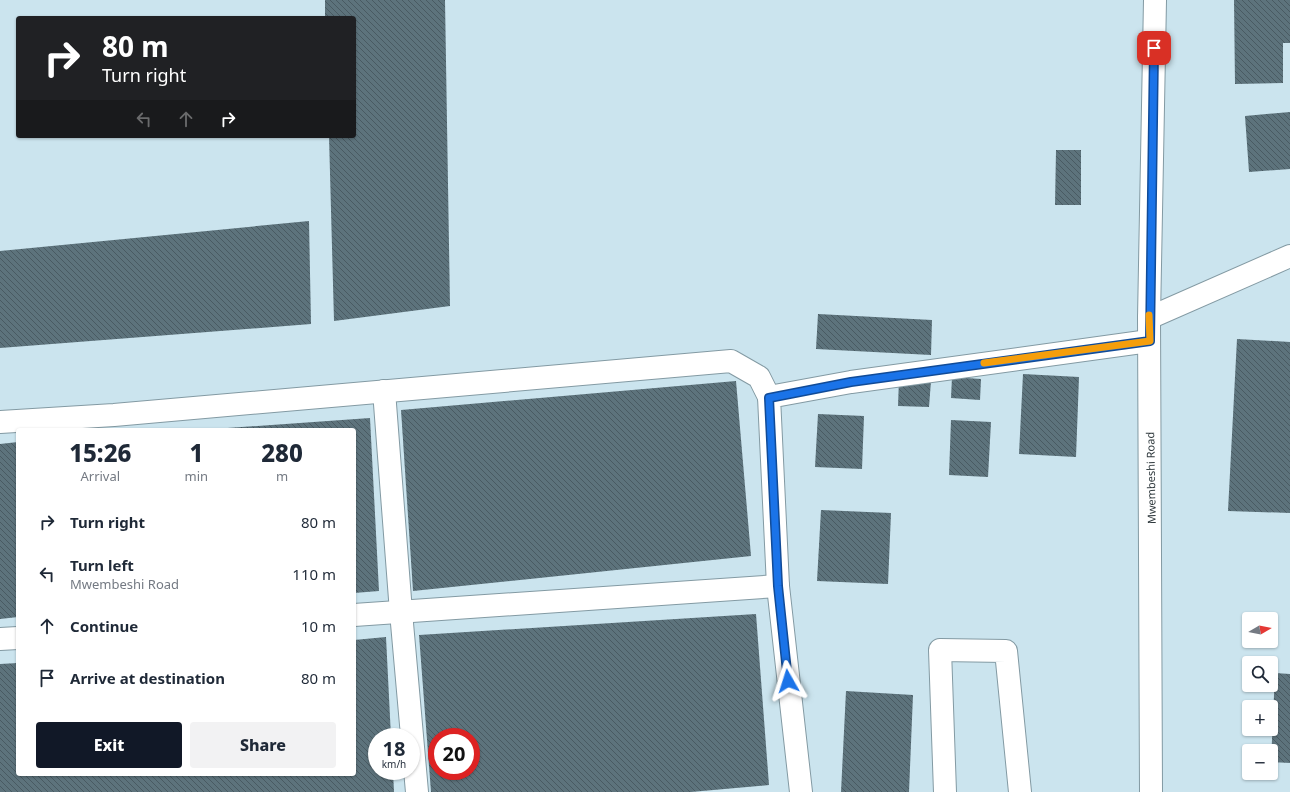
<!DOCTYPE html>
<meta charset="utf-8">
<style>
:root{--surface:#fff;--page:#f2f2f3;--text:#1f2937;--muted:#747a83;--accent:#111827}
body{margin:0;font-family:"Noto Sans",sans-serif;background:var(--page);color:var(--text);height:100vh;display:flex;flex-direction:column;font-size:15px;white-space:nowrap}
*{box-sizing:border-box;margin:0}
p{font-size:13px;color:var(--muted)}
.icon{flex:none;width:22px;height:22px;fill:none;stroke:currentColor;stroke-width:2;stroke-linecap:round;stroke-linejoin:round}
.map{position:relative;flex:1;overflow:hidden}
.panel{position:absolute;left:16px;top:428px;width:340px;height:348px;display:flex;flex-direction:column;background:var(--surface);border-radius:4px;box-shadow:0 1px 3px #0004}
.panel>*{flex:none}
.guide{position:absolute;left:16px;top:16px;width:340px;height:122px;border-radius:4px;box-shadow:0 1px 3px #0004;background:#202124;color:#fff;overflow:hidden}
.needle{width:26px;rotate:80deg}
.buttons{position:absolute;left:1242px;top:612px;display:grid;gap:8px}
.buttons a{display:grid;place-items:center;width:36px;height:36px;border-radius:4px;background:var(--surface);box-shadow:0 1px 3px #0004;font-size:20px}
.speed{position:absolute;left:368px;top:728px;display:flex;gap:8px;font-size:20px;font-weight:700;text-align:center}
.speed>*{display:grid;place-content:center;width:52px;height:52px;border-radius:50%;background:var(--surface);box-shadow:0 1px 3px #0004;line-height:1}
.speed small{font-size:10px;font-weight:400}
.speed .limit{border:6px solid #d22;background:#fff;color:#111}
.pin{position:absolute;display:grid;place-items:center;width:34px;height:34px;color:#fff;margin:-17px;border-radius:8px;box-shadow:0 2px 6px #0006}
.me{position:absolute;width:44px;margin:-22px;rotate:354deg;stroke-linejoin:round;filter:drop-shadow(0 0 3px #0008)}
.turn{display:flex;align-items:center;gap:14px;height:84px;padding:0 20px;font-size:18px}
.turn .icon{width:52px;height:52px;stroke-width:2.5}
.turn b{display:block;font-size:28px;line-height:34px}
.lanes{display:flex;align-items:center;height:38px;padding:0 20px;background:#0003;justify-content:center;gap:20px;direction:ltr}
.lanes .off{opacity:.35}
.eta{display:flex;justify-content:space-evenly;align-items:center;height:68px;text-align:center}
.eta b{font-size:24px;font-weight:800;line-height:28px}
.primary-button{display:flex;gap:8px;margin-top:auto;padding:8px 20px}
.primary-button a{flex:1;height:46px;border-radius:4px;background:var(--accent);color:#fff;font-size:16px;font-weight:800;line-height:46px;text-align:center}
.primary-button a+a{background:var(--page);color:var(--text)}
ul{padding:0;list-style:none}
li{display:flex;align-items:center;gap:12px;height:52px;padding:0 20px}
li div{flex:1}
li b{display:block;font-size:15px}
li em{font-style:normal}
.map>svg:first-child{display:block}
</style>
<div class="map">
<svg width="1290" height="792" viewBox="0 0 1290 792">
<defs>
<pattern id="building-back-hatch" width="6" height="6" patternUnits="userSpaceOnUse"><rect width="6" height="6" fill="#5d737c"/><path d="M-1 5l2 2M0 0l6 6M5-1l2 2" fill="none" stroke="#495a62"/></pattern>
</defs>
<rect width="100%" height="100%" fill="#cbe4ee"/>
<g fill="url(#building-back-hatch)" fill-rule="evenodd">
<path d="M325,0H445L450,306L334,321L329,136H354V18H325Z"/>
<path d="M1234,0H1290V43H1283V83L1235,84Z"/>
<path d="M1290,112V169L1249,172L1245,116Z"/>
<path d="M1056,150H1081V205H1055Z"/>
<path d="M309,221L311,324L0,348V251Z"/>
<path d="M818,314L932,320L931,355L816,349Z"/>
<path d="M1237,339L1290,342V513L1228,511Z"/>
<path d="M1023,374L1079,377L1076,457L1019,454Z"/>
<path d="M952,377L981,379L980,400L951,398Z"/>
<path d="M899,379L931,381L929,407L898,406Z"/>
<path d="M736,381L751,556L413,591L401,410Z"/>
<path d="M818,414L864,416L862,469L815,467Z"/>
<path d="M370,418L379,591L354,593V430L213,429Z"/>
<path d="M951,420L991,422L988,477L949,475Z"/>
<path d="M18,442V617L0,619V444Z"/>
<path d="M821,510L891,513L888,584L817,581Z"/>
<path d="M756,614L769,785L691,792H431L419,635ZM437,737H471V771H437Z"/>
<path d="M386,637L391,737H377V771H393L394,792H0V664L18,663V774H354V640Z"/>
<path d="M1275,673L1290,674V763L1271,762Z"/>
<path d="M846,691L913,695L909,792H841Z"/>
</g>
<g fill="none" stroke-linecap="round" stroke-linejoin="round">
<defs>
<g id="minor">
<path d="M1149,318L1290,256"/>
<path d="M384,391L401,612L417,792"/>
<path d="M0,422L114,415L731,361L759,377L769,397"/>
<path d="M354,615L778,586"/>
<path d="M0,639L18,638"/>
<path d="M801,792L778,586L769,397L851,382L1149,341"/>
<path d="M945,792L940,650L1006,651L1020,792"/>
<path d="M1151,792L1149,318L1155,0"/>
</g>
</defs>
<use href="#minor" stroke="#839aa3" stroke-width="24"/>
<use href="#minor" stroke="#fff" stroke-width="22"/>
</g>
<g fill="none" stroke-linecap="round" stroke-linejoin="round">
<defs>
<path id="route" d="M788,681L778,586L769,398L851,382L1150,341L1154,48"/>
</defs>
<use href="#route" stroke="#114b97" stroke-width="10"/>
<use href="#route" stroke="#1a73e8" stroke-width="7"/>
<path stroke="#f59e0b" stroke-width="7" d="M984,363L1150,341L1149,315"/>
</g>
<g text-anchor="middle" stroke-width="4" stroke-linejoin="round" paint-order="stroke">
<g font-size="11" fill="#303a3e" stroke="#fff">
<text transform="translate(1151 478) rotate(-91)" y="4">Mwembeshi Road</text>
</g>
</g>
</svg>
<div class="buttons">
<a><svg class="needle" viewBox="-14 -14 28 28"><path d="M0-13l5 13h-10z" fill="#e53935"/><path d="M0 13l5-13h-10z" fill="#747a83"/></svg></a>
<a><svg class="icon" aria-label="search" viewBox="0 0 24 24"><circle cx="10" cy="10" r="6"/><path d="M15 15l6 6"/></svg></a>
<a>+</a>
<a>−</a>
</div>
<div class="speed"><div>18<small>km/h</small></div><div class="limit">20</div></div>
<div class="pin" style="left:1154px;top:48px;background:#d93025"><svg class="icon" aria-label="arrive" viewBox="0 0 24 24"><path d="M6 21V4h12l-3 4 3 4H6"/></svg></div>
<svg class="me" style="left:788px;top:681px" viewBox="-20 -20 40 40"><path d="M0-17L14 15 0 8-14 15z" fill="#1a73e8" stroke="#fff" stroke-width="4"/></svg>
<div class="guide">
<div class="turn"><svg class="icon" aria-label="right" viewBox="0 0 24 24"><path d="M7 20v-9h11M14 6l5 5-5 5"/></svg><div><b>80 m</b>Turn right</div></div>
<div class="lanes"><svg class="icon off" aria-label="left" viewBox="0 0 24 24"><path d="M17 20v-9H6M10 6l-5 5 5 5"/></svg><svg class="icon off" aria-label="ahead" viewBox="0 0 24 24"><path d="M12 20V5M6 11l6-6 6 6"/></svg><svg class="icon" aria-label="right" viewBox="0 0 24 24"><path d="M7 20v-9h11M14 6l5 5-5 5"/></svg></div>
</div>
<section class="panel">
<div class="eta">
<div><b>15:26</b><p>Arrival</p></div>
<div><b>1</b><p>min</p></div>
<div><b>280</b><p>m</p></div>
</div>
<ul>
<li><svg class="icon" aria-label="right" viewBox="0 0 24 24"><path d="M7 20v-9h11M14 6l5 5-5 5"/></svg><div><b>Turn right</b></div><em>80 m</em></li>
<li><svg class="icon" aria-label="left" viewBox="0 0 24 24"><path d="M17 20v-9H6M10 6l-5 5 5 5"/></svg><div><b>Turn left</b><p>Mwembeshi Road</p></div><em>110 m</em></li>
<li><svg class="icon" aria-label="ahead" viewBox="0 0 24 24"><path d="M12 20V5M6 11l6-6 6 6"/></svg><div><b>Continue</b></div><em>10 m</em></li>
<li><svg class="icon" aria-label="arrive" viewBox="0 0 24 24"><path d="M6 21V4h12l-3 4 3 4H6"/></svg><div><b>Arrive at destination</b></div><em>80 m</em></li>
</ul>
<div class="primary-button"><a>Exit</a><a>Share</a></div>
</section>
</div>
